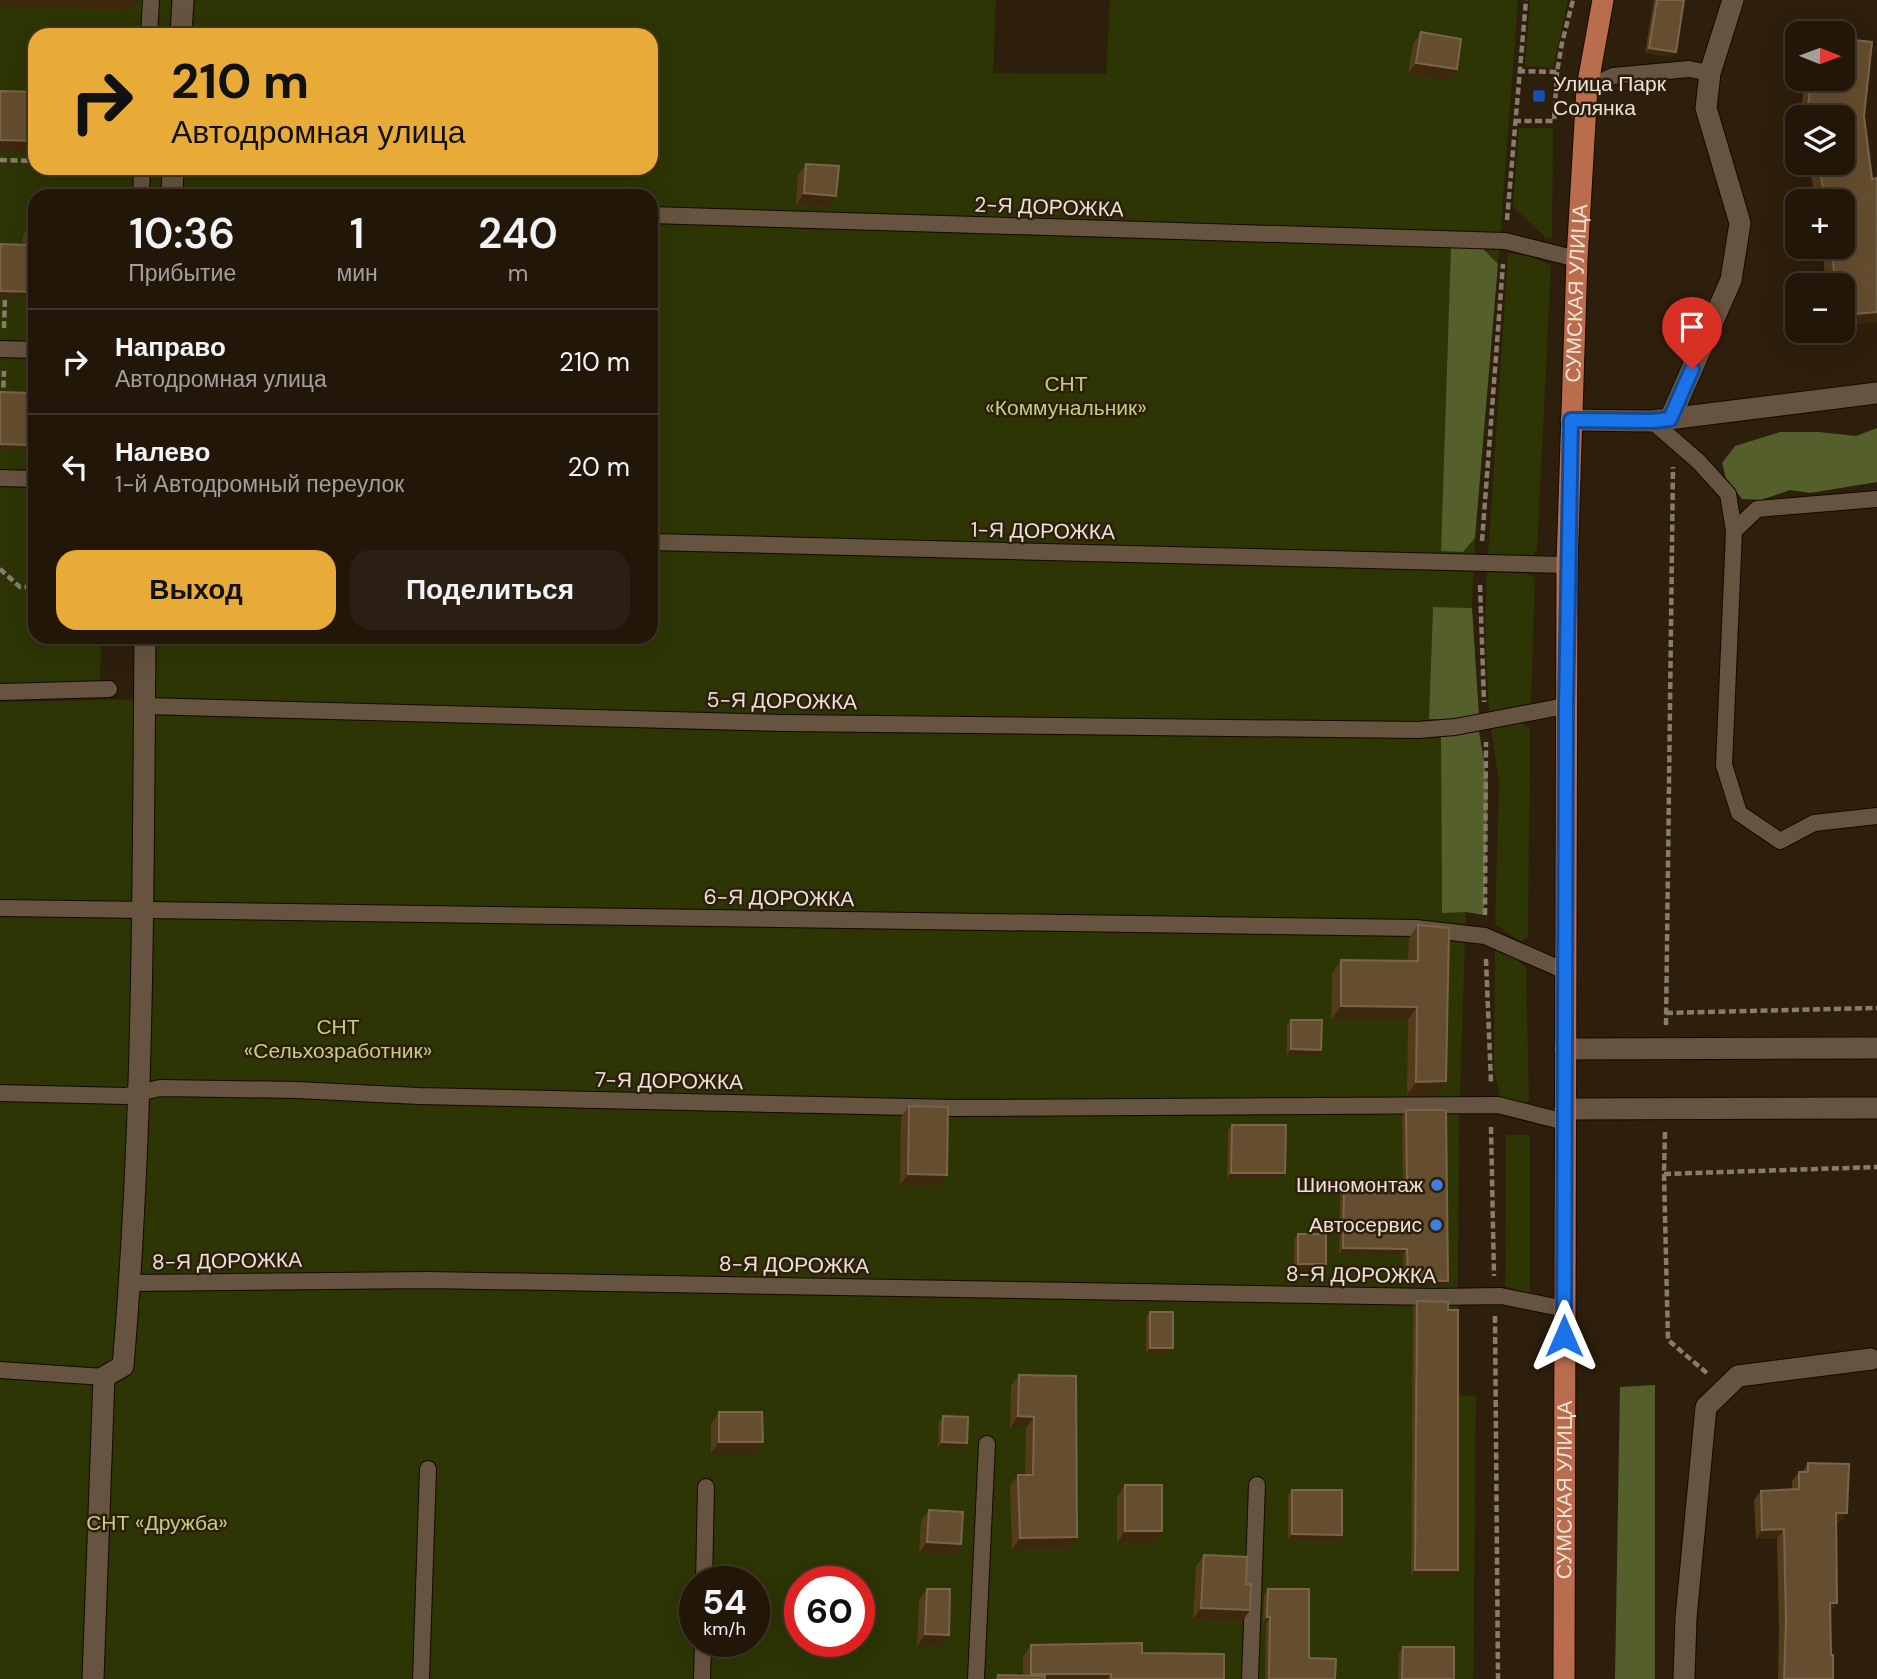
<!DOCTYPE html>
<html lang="ru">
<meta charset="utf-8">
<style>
:root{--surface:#221609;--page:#2a1f12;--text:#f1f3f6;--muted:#a29f9c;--line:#3f352a;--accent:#e9ab38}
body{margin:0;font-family:"DM Sans",sans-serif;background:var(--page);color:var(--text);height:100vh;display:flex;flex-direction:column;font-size:26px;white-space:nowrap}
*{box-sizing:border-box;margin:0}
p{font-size:23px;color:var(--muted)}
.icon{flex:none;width:38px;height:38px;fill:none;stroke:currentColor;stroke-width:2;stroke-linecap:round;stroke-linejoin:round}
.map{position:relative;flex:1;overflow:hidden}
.side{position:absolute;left:28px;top:189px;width:630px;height:455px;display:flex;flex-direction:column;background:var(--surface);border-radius:21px;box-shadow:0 7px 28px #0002,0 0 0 2px var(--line)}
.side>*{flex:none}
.top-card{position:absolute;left:28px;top:28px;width:630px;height:147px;border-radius:21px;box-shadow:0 7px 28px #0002,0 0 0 2px var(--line);background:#e9ab38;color:#111;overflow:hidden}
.needle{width:46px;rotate:91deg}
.controls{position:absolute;left:1785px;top:21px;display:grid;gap:14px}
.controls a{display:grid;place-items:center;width:70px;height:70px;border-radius:14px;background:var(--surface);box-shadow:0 7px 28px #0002,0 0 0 2px var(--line);font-size:35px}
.speed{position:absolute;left:679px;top:1566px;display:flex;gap:14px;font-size:35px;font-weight:700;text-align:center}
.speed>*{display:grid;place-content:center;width:91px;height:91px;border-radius:50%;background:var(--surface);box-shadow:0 7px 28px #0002,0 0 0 2px var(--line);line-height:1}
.speed small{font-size:18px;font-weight:400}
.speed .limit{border:10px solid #d22;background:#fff;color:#111}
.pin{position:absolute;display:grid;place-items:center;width:60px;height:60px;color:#fff;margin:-72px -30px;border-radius:50% 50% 50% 0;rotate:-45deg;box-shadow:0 0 7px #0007}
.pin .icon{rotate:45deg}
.me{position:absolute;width:77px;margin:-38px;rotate:0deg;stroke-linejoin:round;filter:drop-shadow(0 0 5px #0008)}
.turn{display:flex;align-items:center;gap:24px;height:147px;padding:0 28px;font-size:32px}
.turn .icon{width:91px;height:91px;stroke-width:2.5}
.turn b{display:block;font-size:49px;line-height:60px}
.eta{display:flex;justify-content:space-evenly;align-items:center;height:119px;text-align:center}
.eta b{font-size:42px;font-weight:600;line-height:49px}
.primary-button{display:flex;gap:14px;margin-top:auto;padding:14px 28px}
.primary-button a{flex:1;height:80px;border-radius:21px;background:var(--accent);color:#111;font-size:28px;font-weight:600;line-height:80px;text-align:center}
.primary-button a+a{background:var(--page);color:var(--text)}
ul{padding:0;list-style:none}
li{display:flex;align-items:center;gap:21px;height:105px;padding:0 28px;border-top:2px solid var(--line)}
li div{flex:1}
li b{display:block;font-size:26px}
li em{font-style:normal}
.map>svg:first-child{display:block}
</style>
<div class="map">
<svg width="1877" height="1679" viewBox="0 0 1877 1679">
<rect width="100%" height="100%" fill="#2e1e0c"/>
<g fill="#2d3504" fill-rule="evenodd">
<path d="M0,0H172L170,35H35V168H162L160,196H35V637H134V646H101L100,682L0,684Z"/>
<path d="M185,0H996L993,73L1106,74L1110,0H1518L1498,264L1481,247L1451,249L1463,552L1475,538L1472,608L1433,607L1429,718L1452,720L1479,715V731L1441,737L1442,912H1466L1459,1119L1457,1395L1476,1396L1473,1679H0V702L148,699L149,637H651V196H174L176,168H651V35H183ZM695,1582H754V1642H695ZM800,1582H859V1642H800Z"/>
<path d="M1530,0H1568L1553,68L1525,66Z"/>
<path d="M1519,128H1553L1552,238H1546L1513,207Z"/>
<path d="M1508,253L1534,258L1551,265L1537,550L1530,559L1488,557Z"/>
<path d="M1487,572L1526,573L1535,578L1531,703L1524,708L1489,714L1485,628Z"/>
<path d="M1521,722L1530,729L1528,937L1520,941L1495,924L1499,782L1491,728Z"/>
<path d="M1495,949L1517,959L1526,968L1529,1102L1521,1103L1500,1097L1494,1070Z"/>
<path d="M1506,1135H1530V1294L1505,1286Z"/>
</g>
<g fill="#545f2c">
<path d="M1481,247L1498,264L1475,538L1463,552L1441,551L1451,248Z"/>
<path d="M1877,428V482L1810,493L1790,490L1761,500L1742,499L1726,478L1722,463L1735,446L1780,432H1819L1856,436Z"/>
<path d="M1433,607L1472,608L1479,715L1453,720L1429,719Z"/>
<path d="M1479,731L1488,784L1484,915L1466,912L1442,913L1441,737Z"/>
<path d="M1655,1385V1679H1615L1620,1387Z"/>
</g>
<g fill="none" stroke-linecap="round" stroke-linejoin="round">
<defs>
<g id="lane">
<path d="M149,35L151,0"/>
<path d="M1587,88L1613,76L1689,69L1710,73"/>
<path d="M141,196L142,168"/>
<path d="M651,215L1505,241L1577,259"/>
<path d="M0,349L35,350"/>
<path d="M1652,421L1699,462L1728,494L1734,531"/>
<path d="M0,478L35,479"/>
<path d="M1877,499L1757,509L1734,531L1724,765L1739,813L1780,841L1814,823L1877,816"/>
<path d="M651,542L1567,565"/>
<path d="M0,692L109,689"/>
<path d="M145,706L784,723L1418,730L1455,727L1565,706"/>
<path d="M0,908L1416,928L1485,936L1565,971"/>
<path d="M0,1093L126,1096L160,1088L297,1090L419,1096L955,1108L1498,1105L1565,1122"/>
<path d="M130,1283L428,1280L1433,1297L1501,1296L1565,1309"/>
<path d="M0,1370L104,1377"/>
<path d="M704,1582L706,1487"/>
<path d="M421,1679L428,1469"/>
<path d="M702,1679L703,1642"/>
<path d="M976,1679L987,1444"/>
<path d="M1250,1679L1257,1485"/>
</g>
<g id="street">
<path d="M181,35L183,0"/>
<path d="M172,196L173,168"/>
<path d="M1670,419L1731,280L1740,223L1706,108L1710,73L1733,0"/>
<path d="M1571,420L1652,421L1877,393"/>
<path d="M93,1679L104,1377L123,1366C144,1124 143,880 145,637"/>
<path d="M1684,1679L1686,1618L1706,1407L1738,1376L1871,1359"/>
</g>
<g id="secondary">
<path d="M1565,1049L1877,1048"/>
<path d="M1565,1109L1877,1108"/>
</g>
<g id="primary">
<path id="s1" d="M1564,1679L1567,565L1577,259L1587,88L1603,0"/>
</g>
</defs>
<use href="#lane" stroke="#150800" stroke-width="18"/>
<use href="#street" stroke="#150800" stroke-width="23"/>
<use href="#secondary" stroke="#150800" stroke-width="23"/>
<use href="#primary" stroke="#150800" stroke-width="23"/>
<g stroke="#897c6d" stroke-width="4.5" stroke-dasharray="7 3.5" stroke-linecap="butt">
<path d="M1518,71L1557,72L1562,43L1573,0"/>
<path d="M1514,121H1554L1557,72"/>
<path d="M0,160L35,161"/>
<path d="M1507,220L1526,0"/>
<path d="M4,328L5,297"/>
<path d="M3,398L4,371"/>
<path d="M1482,541L1503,264"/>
<path d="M0,569L20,587H35"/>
<path d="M1480,585L1484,702"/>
<path d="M1485,915L1486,742"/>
<path d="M1486,959L1491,1083"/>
<path d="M1666,1013L1877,1008"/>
<path d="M1666,1025L1673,467"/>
<path d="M1491,1127L1494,1276"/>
<path d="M1665,1132L1664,1174L1668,1340L1708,1374"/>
<path d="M1664,1174L1877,1167"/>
<path d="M1495,1316L1498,1679"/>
</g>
<use href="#lane" stroke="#665440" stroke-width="16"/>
<use href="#street" stroke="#665440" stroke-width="21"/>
<use href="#secondary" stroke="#665440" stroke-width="21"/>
<use href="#primary" stroke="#b96d4c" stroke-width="21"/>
</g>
<g fill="#543c1b">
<path d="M1654,0H1684L1672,57L1645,53Z"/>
<path d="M1421,32L1457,69L1449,80L1408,74L1413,44Z"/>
<path d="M1805,79H1843L1864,116L1843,285H1826L1822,247H1843V201H1815L1811,175L1802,176L1800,163H1843V117H1800Z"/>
<path d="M806,164L828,207L796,205L798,175Z"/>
<path d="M27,229L35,298L0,297V244L23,245V235Z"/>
<path d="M1418,925L1437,1095H1407L1408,1020H1331L1332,974L1341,960L1408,961L1409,938Z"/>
<path d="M1291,1020L1321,1050L1317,1055H1287V1025Z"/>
<path d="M909,1106L939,1186L900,1185L901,1117Z"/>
<path d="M1406,1110L1448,1281L1444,1286H1413V1281H1404L1403,1254H1339L1340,1188L1344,1183H1403L1402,1116Z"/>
<path d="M1232,1125L1281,1179H1227L1228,1130Z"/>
<path d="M1298,1234L1322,1270H1294V1240Z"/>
<path d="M1417,1301L1458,1570L1453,1576H1411L1413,1307Z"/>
<path d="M1150,1312L1169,1354L1146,1353V1318Z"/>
<path d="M1019,1375L1076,1376L1069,1549L1012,1550L1010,1486L1018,1475H1025L1026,1428H1010L1011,1386Z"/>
<path d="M719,1412L763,1442L755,1453H711V1424Z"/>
<path d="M943,1416L963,1449L938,1448L939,1422Z"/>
<path d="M1808,1463L1841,1522H1836L1830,1613L1831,1655L1833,1679H1778L1779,1629L1777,1539H1756L1754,1500L1761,1491L1792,1490V1481L1799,1472H1802Z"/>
<path d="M1125,1485L1154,1543H1117V1497Z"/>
<path d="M1292,1490L1342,1535L1338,1541L1288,1540V1496Z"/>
<path d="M929,1510L961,1544L953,1555L919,1553L921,1521Z"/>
<path d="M1204,1555L1246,1584L1242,1622L1193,1619L1196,1566Z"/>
<path d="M927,1589L941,1646H917L919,1600Z"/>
<path d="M1268,1589L1309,1658L1335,1679H1265L1266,1623H1263L1264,1595Z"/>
<path d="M1031,1645L1142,1653L1224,1679H995L998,1675H1023V1657Z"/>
<path d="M1403,1647L1454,1679H1398L1399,1653Z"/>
</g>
<g fill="#3e280d">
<path d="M0,0H139L132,10L0,6Z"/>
<path d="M1649,48L1676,52L1672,57L1645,53Z"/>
<path d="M1416,63L1457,69L1449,80L1408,74Z"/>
<path d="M0,140L35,141V152H0Z"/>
<path d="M1819,163L1811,175L1802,176L1810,165Z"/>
<path d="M804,193L836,196L828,207L796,205Z"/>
<path d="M0,291L35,292V298L0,297Z"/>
<path d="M1877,312V322L1843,326V315Z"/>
<path d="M0,444L29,445L25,450H0Z"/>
<path d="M1341,1006L1417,1007L1408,1020H1331Z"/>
<path d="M1291,1049L1321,1050L1317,1055H1287Z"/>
<path d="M1446,1081L1437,1095H1407L1416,1082Z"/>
<path d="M1231,1173H1285L1281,1179H1227Z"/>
<path d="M908,1174L947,1175L939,1186L900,1185Z"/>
<path d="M1343,1248L1407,1249L1403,1254H1339Z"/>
<path d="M1298,1264H1326L1322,1270H1294Z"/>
<path d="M1417,1275L1413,1281H1404L1408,1276Z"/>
<path d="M1417,1280L1448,1281L1444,1286H1413Z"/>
<path d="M1150,1348H1173L1169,1354L1146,1353Z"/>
<path d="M1018,1416L1034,1417L1026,1428H1010Z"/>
<path d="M719,1442H763L755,1453H711Z"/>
<path d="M942,1442L967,1443L963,1449L938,1448Z"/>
<path d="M1836,1513H1847L1841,1522H1829Z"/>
<path d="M1784,1529L1777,1539H1756L1762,1530Z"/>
<path d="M1125,1531H1162L1154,1543H1117Z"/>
<path d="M1292,1534L1342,1535L1338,1541L1288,1540Z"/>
<path d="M1077,1537L1069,1549L1012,1550L1020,1538Z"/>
<path d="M927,1542L961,1544L953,1555L919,1553Z"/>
<path d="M1415,1570H1458L1453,1576H1411Z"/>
<path d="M1830,1603H1837L1831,1613Z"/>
<path d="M1201,1608L1250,1610L1242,1622L1193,1619Z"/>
<path d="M1267,1617H1270L1266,1623H1263Z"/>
<path d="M925,1634L949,1635L941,1646H917Z"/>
<path d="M1031,1674H1111L1107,1679H1027Z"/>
</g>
<g fill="#654d2f" stroke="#7a654a" stroke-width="2">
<path d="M1657,0H1684L1676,52L1649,48Z"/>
<path d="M1421,32L1461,39L1457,69L1416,63Z"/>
<path d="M1843,39L1872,42L1864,116L1872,179L1877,178V312L1843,315V285H1835L1832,247H1843V201H1825L1819,163L1810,165L1809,163H1843V117H1807L1811,79H1843Z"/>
<path d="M0,91L35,92V141L0,140Z"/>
<path d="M806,164L839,166L836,196L804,193Z"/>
<path d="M27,229H35V292L0,291V244L27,245Z"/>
<path d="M0,392L31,393L29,445L0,444Z"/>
<path d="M1418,925L1449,928L1446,1081L1416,1082L1417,1007L1341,1006V960L1418,961Z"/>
<path d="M1291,1020H1322L1321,1050L1291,1049Z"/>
<path d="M909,1106L948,1107L947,1175L908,1174Z"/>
<path d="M1406,1110H1446L1448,1281L1417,1280V1275L1408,1276L1407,1249L1343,1248L1344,1183H1407Z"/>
<path d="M1232,1125H1286L1285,1173H1231Z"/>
<rect x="1298" y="1234" width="28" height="30"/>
<path d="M1417,1301L1448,1302V1310H1458V1570H1415Z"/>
<rect x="1150" y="1312" width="23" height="36"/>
<path d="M1019,1375L1076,1376L1077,1537L1020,1538L1018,1475H1033L1034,1417L1018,1416Z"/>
<path d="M719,1412H762L763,1442H719Z"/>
<path d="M943,1416L968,1417L967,1443L942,1442Z"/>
<path d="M1808,1463L1849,1464L1847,1513H1836L1837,1603H1830L1831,1655H1833V1679H1784L1786,1620L1784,1529L1762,1530L1761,1491L1799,1489V1472H1808Z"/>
<rect x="1125" y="1485" width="37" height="46"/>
<path d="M1292,1490H1342V1535L1292,1534Z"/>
<path d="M929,1510L963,1512L961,1544L927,1542Z"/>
<path d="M1204,1555L1247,1557L1246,1584H1251L1250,1610L1201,1608Z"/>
<path d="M927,1589H950L949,1635L925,1634Z"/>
<path d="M1268,1589H1309V1658L1336,1659L1335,1679H1269L1270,1617H1267Z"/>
<path d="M1142,1643V1653L1224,1654V1679H1111V1674H1031V1645Z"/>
<path d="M1403,1647H1454V1679H1402Z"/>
<path d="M998,1675L1045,1676V1679H998Z"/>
</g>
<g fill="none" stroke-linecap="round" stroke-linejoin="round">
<defs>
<path id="route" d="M1564,1336L1566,706L1571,420L1652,421L1670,419L1692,369"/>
</defs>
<use href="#route" stroke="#114b97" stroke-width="18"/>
<use href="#route" stroke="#1a73e8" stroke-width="12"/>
</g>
<rect fill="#1a4fb4" stroke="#2e1e0c" stroke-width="2.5" x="1532" y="89" width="14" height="14" rx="3.5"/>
<g fill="#3f7fe0" stroke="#2e1e0c" stroke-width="2.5">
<circle cx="1437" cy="1185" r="7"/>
<circle cx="1436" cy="1225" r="7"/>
</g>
<g text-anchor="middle" stroke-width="5" stroke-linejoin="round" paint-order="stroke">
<g font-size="21" fill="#ede2d7" stroke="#2e1e0c" text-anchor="end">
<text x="1553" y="91" text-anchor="start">Улица Парк<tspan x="1553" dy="24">Солянка</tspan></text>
<text x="1423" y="1192">Шиномонтаж</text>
<text x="1422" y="1232">Автосервис</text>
</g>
<g font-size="21" fill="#ede2d7" stroke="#2e1e0c">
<text transform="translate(1049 207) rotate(2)" y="7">2-Я ДОРОЖКА</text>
<text dy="7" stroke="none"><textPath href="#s1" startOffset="1386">СУМСКАЯ УЛИЦА</textPath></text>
<text transform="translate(1043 531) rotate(1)" y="7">1-Я ДОРОЖКА</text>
<text transform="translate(782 701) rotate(1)" y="7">5-Я ДОРОЖКА</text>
<text transform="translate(779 898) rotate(1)" y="7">6-Я ДОРОЖКА</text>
<text transform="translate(669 1081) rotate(1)" y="7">7-Я ДОРОЖКА</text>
<text transform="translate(227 1261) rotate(-1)" y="7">8-Я ДОРОЖКА</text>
<text transform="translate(794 1265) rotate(1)" y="7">8-Я ДОРОЖКА</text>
<text transform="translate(1361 1275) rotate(1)" y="7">8-Я ДОРОЖКА</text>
<text dy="7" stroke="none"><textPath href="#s1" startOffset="189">СУМСКАЯ УЛИЦА</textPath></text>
</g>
<g font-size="21" fill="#bed181" stroke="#2e1e0c">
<text x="1066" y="391">СНТ<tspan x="1066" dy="24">«Коммунальник»</tspan></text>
<text x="338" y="1034">СНТ<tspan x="338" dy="24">«Сельхозработник»</tspan></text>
<text x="157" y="1530">СНТ «Дружба»</text>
</g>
</g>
</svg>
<div class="controls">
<a><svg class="needle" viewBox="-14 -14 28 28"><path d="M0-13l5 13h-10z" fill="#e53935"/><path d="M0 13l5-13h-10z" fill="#a29f9c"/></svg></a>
<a><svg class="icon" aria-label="layers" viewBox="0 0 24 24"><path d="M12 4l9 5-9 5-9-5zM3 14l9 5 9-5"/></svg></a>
<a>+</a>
<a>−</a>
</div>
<div class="speed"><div>54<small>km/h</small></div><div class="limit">60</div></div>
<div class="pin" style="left:1692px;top:369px;background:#d93025"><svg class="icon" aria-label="arrive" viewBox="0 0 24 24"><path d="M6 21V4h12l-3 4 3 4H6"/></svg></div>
<svg class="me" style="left:1564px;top:1336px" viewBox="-20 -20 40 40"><path d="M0-17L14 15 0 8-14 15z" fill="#1a73e8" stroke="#fff" stroke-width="4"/></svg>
<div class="top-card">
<div class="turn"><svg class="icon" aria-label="right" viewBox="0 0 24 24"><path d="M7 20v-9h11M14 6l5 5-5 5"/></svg><div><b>210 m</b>Автодромная улица</div></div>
</div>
<section class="side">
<div class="eta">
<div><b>10:36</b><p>Прибытие</p></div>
<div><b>1</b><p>мин</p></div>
<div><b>240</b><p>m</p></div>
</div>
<ul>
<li><svg class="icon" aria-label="right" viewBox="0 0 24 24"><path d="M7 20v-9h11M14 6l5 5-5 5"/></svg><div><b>Направо</b><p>Автодромная улица</p></div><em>210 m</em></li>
<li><svg class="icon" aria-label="left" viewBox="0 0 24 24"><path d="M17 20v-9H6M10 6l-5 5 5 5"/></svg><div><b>Налево</b><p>1-й Автодромный переулок</p></div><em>20 m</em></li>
</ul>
<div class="primary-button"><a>Выход</a><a>Поделиться</a></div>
</section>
</div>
